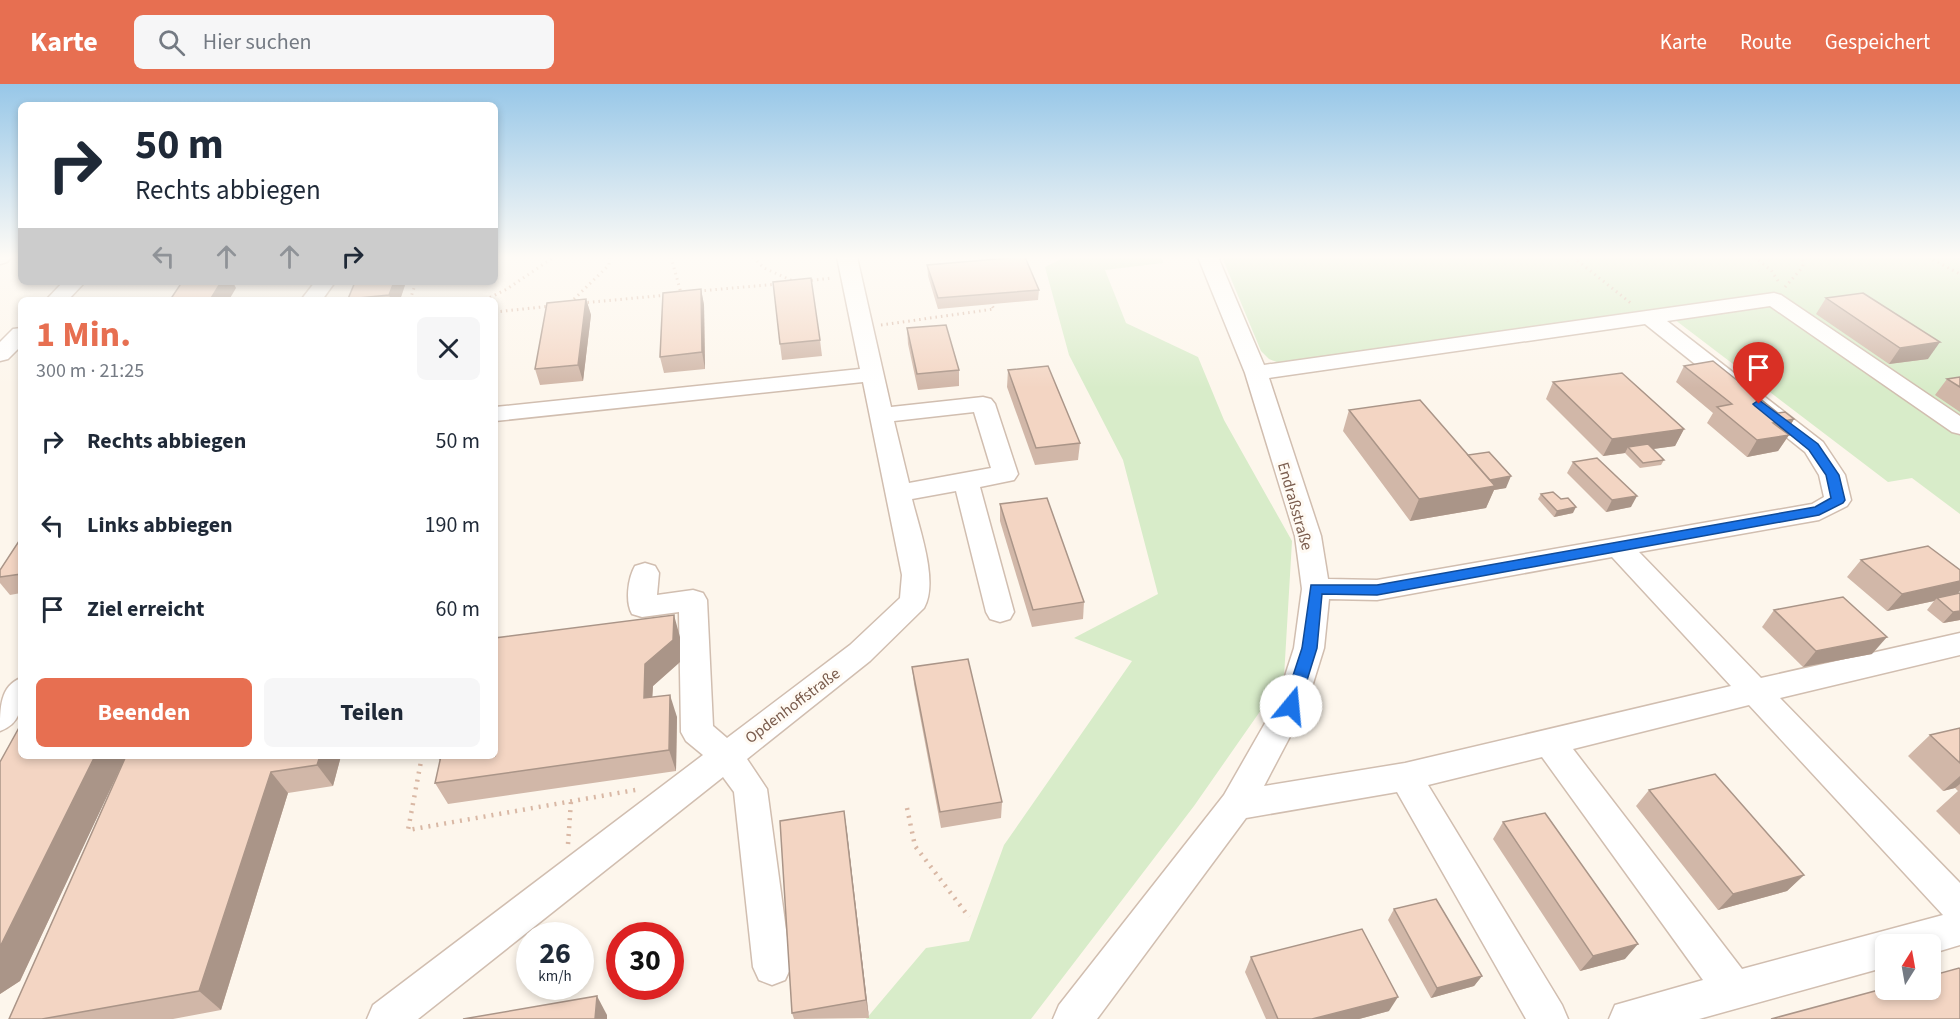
<!DOCTYPE html>
<html lang="de">
<meta charset="utf-8">
<style>
:root{--surface:#fff;--page:#f6f6f7;--text:#1f2937;--muted:#747a83;--accent:#e76f51}
body{margin:0;font-family:"Source Sans 3",sans-serif;background:var(--page);color:var(--text);height:100vh;display:flex;flex-direction:column;font-size:22px;white-space:nowrap}
*{box-sizing:border-box;margin:0}
p{font-size:20px;color:var(--muted)}
.icon{flex:none;width:33px;height:33px;fill:none;stroke:currentColor;stroke-width:2;stroke-linecap:round;stroke-linejoin:round}
.map{position:relative;flex:1;overflow:hidden}
.drawer{position:absolute;left:18px;top:213px;width:480px;height:462px;display:flex;flex-direction:column;background:var(--surface);border-radius:9px;box-shadow:0 3px 9px #0003}
.drawer>*{flex:none}
.banner{position:absolute;left:18px;top:18px;width:480px;height:183px;border-radius:9px;box-shadow:0 3px 9px #0003;background:#fff;color:var(--text);overflow:hidden}
.needle{width:39px;rotate:11deg}
.controls{position:absolute;left:1875px;top:850px;display:grid;gap:12px}
.controls a{display:grid;place-items:center;width:66px;height:66px;border-radius:9px;background:var(--surface);box-shadow:0 3px 9px #0003;font-size:30px}
.speed{position:absolute;left:516px;top:838px;display:flex;gap:12px;font-size:30px;font-weight:700;text-align:center}
.speed>*{display:grid;place-content:center;width:78px;height:78px;border-radius:50%;background:var(--surface);box-shadow:0 3px 9px #0003;line-height:1}
.speed small{font-size:15px;font-weight:400}
.speed .limit{border:9px solid #d22;background:#fff;color:#111}
.pin{position:absolute;display:grid;place-items:center;width:51px;height:51px;color:#fff;margin:-62px -26px;border-radius:50% 50% 50% 0;rotate:-45deg;box-shadow:0 0 6px #0007}
.pin .icon{rotate:45deg}
.me{position:absolute;width:66px;margin:-33px;rotate:17deg;stroke-linejoin:round;filter:drop-shadow(0 0 4px #0008)}
.turn{display:flex;align-items:center;gap:21px;height:126px;padding:0 18px;font-size:27px}
.turn .icon{width:78px;height:78px;stroke-width:2.5}
.turn b{display:block;font-size:42px;line-height:51px}
.lanes{display:flex;align-items:center;height:57px;padding:0 18px;background:#0003;justify-content:center;gap:30px;direction:ltr}
.lanes .off{opacity:.35}
.round{display:grid;place-items:center;flex:none;width:63px;height:63px;border-radius:9px;background:var(--page)}
.headline{display:flex;align-items:center;justify-content:space-between;height:102px;padding:0 18px}
h1{font-size:36px;font-weight:700;line-height:45px;color:var(--accent)}
.cta{display:flex;gap:12px;margin-top:auto;padding:12px 18px}
.cta a{flex:1;height:69px;border-radius:9px;background:var(--accent);color:#fff;font-size:24px;font-weight:700;line-height:69px;text-align:center}
.cta a+a{background:var(--page);color:var(--text)}
ul{padding:0;list-style:none}
li{display:flex;align-items:center;gap:18px;height:84px;padding:0 18px}
li div{flex:1}
li b{display:block;font-size:22px}
li em{font-style:normal}
header{display:flex;align-items:center;gap:36px;box-sizing:border-box;height:84px;padding:0 30px;background:var(--accent);color:#fff}
header strong{font-size:28px}
nav{display:flex;gap:33px;margin-inline-start:auto;font-size:21px}
.search{width:420px;height:54px;background:var(--page);display:flex;align-items:center;gap:15px;box-sizing:border-box;padding:0 21px;border-radius:9px;color:var(--muted);font-size:22px}
.map>svg:first-child{display:block}
</style>
<header>
<strong>Karte</strong>
<div class="search"><svg class="icon" aria-label="search" viewBox="0 0 24 24"><circle cx="10" cy="10" r="6"/><path d="M15 15l6 6"/></svg>Hier suchen</div>
<nav><a>Karte</a><a>Route</a><a>Gespeichert</a></nav>
</header>
<div class="map">
<svg width="1960" height="935" viewBox="0 0 1960 935">
<rect width="100%" height="100%" fill="#fdf6ec"/>
<g fill="#d8ecc9">
<path d="M1065,173H1162L1163,179L1105,186L1126,239L1198,273L1224,336L1292,457L1284,593L1194,722L1031,935H866L926,864L969,857L1004,761L1132,577L1074,554L1158,510L1123,376L1069,271L1045,183Z"/>
<path d="M1222,173H1960V430L1912,394L1888,398L1666,229L1282,280L1269,275L1261,267Z"/>
</g>
<g fill="none" stroke-linecap="round" stroke-linejoin="round">
<defs>
<g id="minor">
<path d="M0,173H11L7,178L0,180Z"/>
<path d="M837,173H857L891,323L983,313L991,315L995,320L1018,390L1014,396L980,403L1014,528L1010,535L1000,538L990,535L986,528L956,407L912,415C919,444 939,498 924,524L870,577L747,675L767,705L791,883L785,896L772,901L759,896L753,883L734,708L723,693L418,935H367L373,921L703,671L686,657L681,648L679,528L642,533L632,530C625,518 628,494 635,482L645,479L655,482L659,489L657,511L693,506L703,509L707,516L713,642L727,654L850,561L900,514L902,491L863,298L495,337V323L860,285ZM974,328L991,384L909,399L894,337Z"/>
<path d="M1198,173H1218L1264,281L1774,209L1781,211L1960,332V350L1952,348L1770,222L1667,237L1823,358L1845,391L1851,416L1847,422L1819,436L1639,468L1761,594L1960,549V571L1780,614L1960,799V861L1930,870V861H1886V883L1699,935H1609L1615,921L1703,896L1542,673L1428,701L1562,921L1568,935H1526L1397,708L1246,734L1097,935H1053L1059,921L1224,711L1276,620L1294,564L1302,505L1295,452L1245,289ZM1645,240L1805,368L1819,391L1824,413L1812,420L1377,496L1328,495L1321,452L1269,294ZM1612,473L1731,602L1405,679L1264,702L1306,622L1324,564L1329,515L1377,516ZM1749,621L1943,831L1742,885L1573,665Z"/>
<path d="M63,198H85L68,216H46Z"/>
<path d="M315,198H335L322,216H301Z"/>
<path d="M21,244V262L8,275L0,277V258L13,245Z"/>
<path d="M21,594C21,617 25,638 0,647C0,624 0,602 21,594Z"/>
</g>
</defs>
<use href="#minor" stroke="#d1beb0" stroke-width="3"/>
<g stroke="#d9b8a5" stroke-width="3" stroke-dasharray="1.5 4" stroke-linecap="butt">
<path d="M671,173L681,209"/>
<path d="M753,173L764,184L793,197"/>
<path d="M1573,173L1632,220"/>
<path d="M1754,173L1771,186L1780,200"/>
<path d="M1928,173L1960,190"/>
<path d="M806,197L832,194"/>
<path d="M1785,203L1802,184L1804,178L1801,173"/>
<path d="M699,207L778,200"/>
<path d="M410,216L416,198"/>
<path d="M485,216L507,205L554,173"/>
<path d="M570,219L609,181V173"/>
<path d="M582,219L667,211"/>
<path d="M495,228L551,222"/>
<path d="M881,241L994,225L991,220"/>
</g>
<g stroke="#d9b8a5" stroke-width="4.5" stroke-dasharray="2 6" stroke-linecap="butt">
<path d="M422,672L408,746L641,705"/>
<path d="M907,724L915,762L969,833"/>
<path d="M568,760L571,717"/>
</g>
<use href="#minor" fill="#fff" fill-rule="evenodd"/>
</g>
<g fill="#d1b7a8">
<path d="M927,181L1039,206L1038,216L938,225L928,192Z"/>
<path d="M406,198L400,216H349L348,215Z"/>
<path d="M701,205L704,221L705,285L664,289L660,273Z"/>
<path d="M1826,214L1928,275L1889,280L1816,230Z"/>
<path d="M586,215L591,231L583,297L540,301L535,285Z"/>
<path d="M907,244L959,286V302L918,306L908,260Z"/>
<path d="M820,256L822,272L782,276L780,260Z"/>
<path d="M1684,282L1778,329L1794,335L1786,349L1789,351L1778,367L1747,373L1707,339L1713,329L1676,298Z"/>
<path d="M1008,286L1080,359L1078,376L1035,381L1007,303Z"/>
<path d="M1960,293V328L1935,311L1947,295Z"/>
<path d="M1553,298L1684,345L1675,362L1652,365L1664,376L1661,381L1640,384L1625,369L1603,372L1546,315Z"/>
<path d="M1349,326L1468,371L1506,404L1494,406L1486,424L1410,437L1343,347Z"/>
<path d="M1573,378L1631,423L1606,428L1567,389Z"/>
<path d="M1541,410L1573,429L1554,433L1538,415Z"/>
<path d="M1000,420L1084,518L1083,535L1032,543L1000,437Z"/>
<path d="M21,454V509L10,511L0,499V486Z"/>
<path d="M1861,476L1958,510L1960,536L1943,539L1927,526L1934,517L1887,527L1847,493Z"/>
<path d="M1774,526L1872,570L1803,583L1762,543Z"/>
<path d="M680,553V578L653,602L652,613L677,633L676,687L448,720L435,699L440,677L437,672H495Z"/>
<path d="M912,583L1002,718L1001,734L941,744L914,600Z"/>
<path d="M1960,644V751L1936,727L1958,707L1955,704L1943,707L1908,672L1930,651Z"/>
<path d="M21,672H341L333,702L288,709L221,926L173,935H9L122,680L20,897L0,910V678Z"/>
<path d="M1649,706L1804,791L1787,807L1718,826L1636,722Z"/>
<path d="M844,727L847,748L869,934L794,935L792,929Z"/>
<path d="M1503,738L1625,875L1580,887L1493,755Z"/>
<path d="M1394,825L1482,892L1474,902L1431,914L1388,836Z"/>
<path d="M1251,873L1389,927L1359,935H1266L1245,888Z"/>
</g>
<g fill="#aa9588">
<path d="M221,198H233L236,204L229,216H210Z"/>
<path d="M394,198H406L400,216H391L389,211Z"/>
<path d="M701,205L704,221L705,285L702,268Z"/>
<path d="M586,215L591,231L583,297L578,281Z"/>
<path d="M1940,258L1928,275L1889,280L1900,264Z"/>
<path d="M1794,335L1784,352L1789,351L1778,367L1747,373L1757,356L1773,339Z"/>
<path d="M1684,345L1675,362L1632,368L1628,363L1625,369L1603,372L1612,355Z"/>
<path d="M1511,392L1506,404L1494,406L1486,424L1410,437L1419,415L1490,396Z"/>
<path d="M1637,412L1631,423L1606,428L1612,416Z"/>
<path d="M1576,423L1573,429L1554,433L1557,427Z"/>
<path d="M1960,497V507L1956,512L1937,514L1934,517L1887,527L1902,510Z"/>
<path d="M1960,527V536L1943,539L1953,528Z"/>
<path d="M674,531L680,553V578L653,602L651,636L644,614L645,580Z"/>
<path d="M1887,553L1872,570L1803,583L1816,567Z"/>
<path d="M670,611L677,633L676,687L669,666Z"/>
<path d="M95,672H126L20,897L0,910V863Z"/>
<path d="M320,672H341L333,702L317,681Z"/>
<path d="M271,688L288,709L221,926L199,907Z"/>
<path d="M1960,692V700L1955,704L1943,707Z"/>
<path d="M844,727L847,748L869,934L866,916Z"/>
<path d="M1804,791L1787,807L1718,826L1733,810Z"/>
<path d="M1638,860L1625,875L1580,887L1593,872Z"/>
<path d="M1482,892L1474,902L1431,914L1437,904Z"/>
<path d="M597,912L607,931V935H595Z"/>
<path d="M1398,913L1389,927L1359,935H1312Z"/>
</g>
<g fill="#f3d5c3" stroke="#aa9588" stroke-width="1.5">
<path d="M1020,173H1025L1039,206L938,214L927,181Z"/>
<path d="M811,194L820,256L780,260L773,198Z"/>
<path d="M182,198H221L210,216H170Z"/>
<path d="M355,198H394L389,211L348,215Z"/>
<path d="M701,205L702,268L660,273L663,209Z"/>
<path d="M1863,209L1940,258L1900,264L1826,214Z"/>
<path d="M586,215L578,281L535,285L547,219Z"/>
<path d="M946,241L959,286L917,290L907,244Z"/>
<path d="M1713,277L1778,329L1785,328L1794,335L1773,339L1789,351L1757,356L1717,323L1732,320L1684,282Z"/>
<path d="M1048,282L1080,359L1036,364L1008,286Z"/>
<path d="M1622,289L1684,345L1612,355L1553,298Z"/>
<path d="M1960,293V303L1947,295Z"/>
<path d="M1420,316L1495,402L1419,415L1349,326Z"/>
<path d="M1648,360L1664,376L1643,379L1628,363Z"/>
<path d="M1489,368L1511,392L1490,396L1468,371Z"/>
<path d="M1597,374L1637,412L1612,416L1573,378Z"/>
<path d="M1553,408L1561,415L1568,414L1576,423L1557,427L1541,410Z"/>
<path d="M1047,414L1084,518L1033,526L1000,420Z"/>
<path d="M21,454V490L0,493V486Z"/>
<path d="M1928,462L1960,486V497L1902,510L1861,476Z"/>
<path d="M1960,509V527L1953,528L1937,514Z"/>
<path d="M1843,513L1887,553L1816,567L1774,526Z"/>
<path d="M674,531L673,556L645,580L644,614L670,611L669,666L435,699L441,672H495V554Z"/>
<path d="M968,575L1002,718L940,728L912,583Z"/>
<path d="M21,640V672H95L0,863V678Z"/>
<path d="M1960,644V679L1930,651Z"/>
<path d="M126,672H320L317,681L271,688L199,907L42,935H9Z"/>
<path d="M1715,690L1804,791L1733,810L1649,706Z"/>
<path d="M844,727L866,916L792,929L780,737Z"/>
<path d="M1545,729L1638,860L1593,872L1503,738Z"/>
<path d="M1436,815L1482,892L1437,904L1394,825Z"/>
<path d="M1362,845L1398,913L1312,935H1278L1251,873Z"/>
<path d="M1959,884L1960,885V935H1771L1886,904V906H1930V892Z"/>
<path d="M597,912L595,935H463Z"/>
</g>
<linearGradient id="sky" x2="0" y2="1"><stop stop-color="#97c7e8"/><stop offset="0.57" stop-color="#fefbf6"/><stop offset="1" stop-color="#fefbf6" stop-opacity="0"/></linearGradient>
<rect width="1960" height="304" fill="url(#sky)"/>
<path fill="#1a73e8" stroke="#114b97" stroke-width="1.5" d="M1759,316L1818,360L1839,391L1845,416L1843,419L1819,431L1377,511L1322,510L1317,564L1299,622L1297,626L1291,628L1286,626L1283,622L1302,564L1311,501H1377L1815,423L1831,414L1826,391L1809,366L1755,322L1753,320Z"/>
<g text-anchor="middle" stroke-width="6" stroke-linejoin="round" paint-order="stroke">
<g font-size="16" fill="#7a5c4d" stroke="#fffaf3">
<text transform="translate(1296 422) rotate(74)" y="6">Endraßstraße</text>
<text transform="translate(792 621) rotate(-37)" y="6">Opdenhoffstraße</text>
</g>
</g>
</svg>
<div class="controls">
<a><svg class="needle" viewBox="-14 -14 28 28"><path d="M0-13l5 13h-10z" fill="#e53935"/><path d="M0 13l5-13h-10z" fill="#747a83"/></svg></a>
</div>
<div class="speed"><div>26<small>km/h</small></div><div class="limit">30</div></div>
<div class="pin" style="left:1759px;top:320px;background:#d93025"><svg class="icon" aria-label="arrive" viewBox="0 0 24 24"><path d="M6 21V4h12l-3 4 3 4H6"/></svg></div>
<svg class="me" style="left:1291px;top:622px" viewBox="-20 -20 40 40"><circle r="19" fill="#fff"/><path d="M0-13L10 11 0 6-10 11z" fill="#1a73e8"/></svg>
<div class="banner">
<div class="turn"><svg class="icon" aria-label="right" viewBox="0 0 24 24"><path d="M7 20v-9h11M14 6l5 5-5 5"/></svg><div><b>50 m</b>Rechts abbiegen</div></div>
<div class="lanes"><svg class="icon off" aria-label="left" viewBox="0 0 24 24"><path d="M17 20v-9H6M10 6l-5 5 5 5"/></svg><svg class="icon off" aria-label="ahead" viewBox="0 0 24 24"><path d="M12 20V5M6 11l6-6 6 6"/></svg><svg class="icon off" aria-label="ahead" viewBox="0 0 24 24"><path d="M12 20V5M6 11l6-6 6 6"/></svg><svg class="icon" aria-label="right" viewBox="0 0 24 24"><path d="M7 20v-9h11M14 6l5 5-5 5"/></svg></div>
</div>
<section class="drawer">
<div class="headline"><div><h1>1 Min.</h1><p>300 m · 21:25</p></div><a class="round"><svg class="icon" aria-label="close" viewBox="0 0 24 24"><path d="M6 6l12 12M18 6L6 18"/></svg></a></div>
<ul>
<li><svg class="icon" aria-label="right" viewBox="0 0 24 24"><path d="M7 20v-9h11M14 6l5 5-5 5"/></svg><div><b>Rechts abbiegen</b></div><em>50 m</em></li>
<li><svg class="icon" aria-label="left" viewBox="0 0 24 24"><path d="M17 20v-9H6M10 6l-5 5 5 5"/></svg><div><b>Links abbiegen</b></div><em>190 m</em></li>
<li><svg class="icon" aria-label="arrive" viewBox="0 0 24 24"><path d="M6 21V4h12l-3 4 3 4H6"/></svg><div><b>Ziel erreicht</b></div><em>60 m</em></li>
</ul>
<div class="cta"><a>Beenden</a><a>Teilen</a></div>
</section>
</div>
